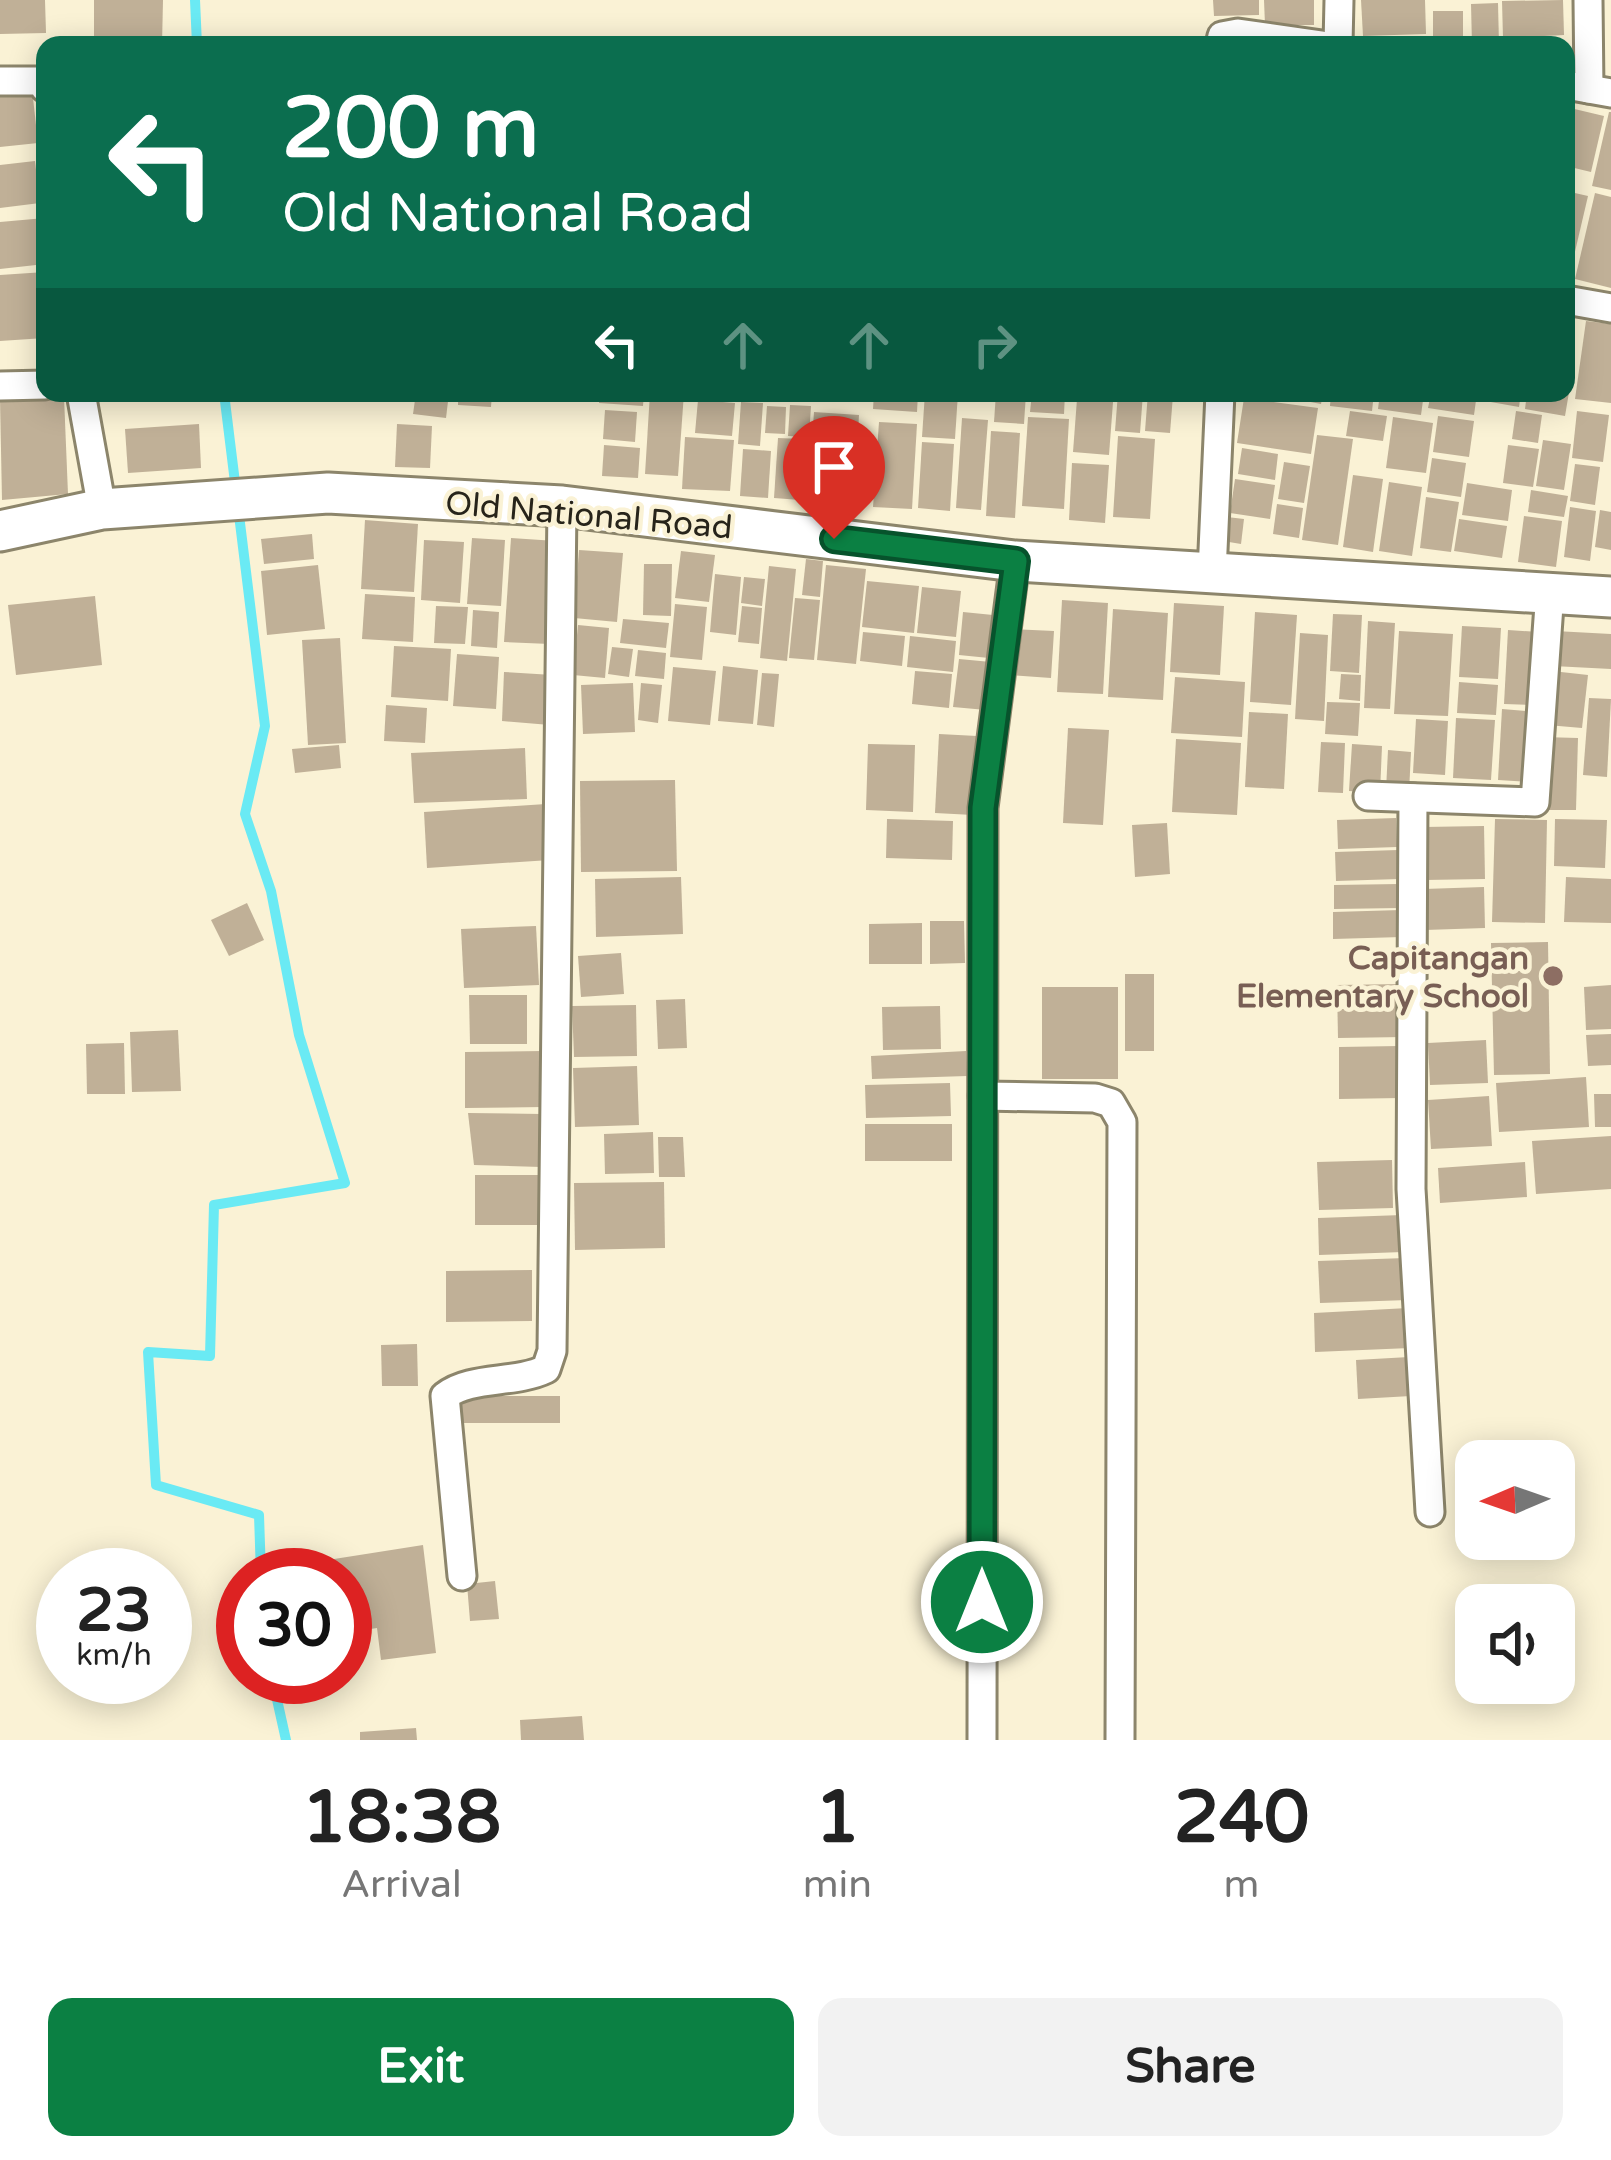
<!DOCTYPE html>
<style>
:root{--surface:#fff;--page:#f2f2f2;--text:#222;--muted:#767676;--accent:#0b8043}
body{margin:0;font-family:"Varela Round",sans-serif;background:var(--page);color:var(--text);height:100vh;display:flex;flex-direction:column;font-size:45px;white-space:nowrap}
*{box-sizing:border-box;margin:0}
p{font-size:39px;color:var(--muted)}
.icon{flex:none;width:66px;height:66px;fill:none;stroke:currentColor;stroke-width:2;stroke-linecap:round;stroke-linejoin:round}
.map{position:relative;height:1740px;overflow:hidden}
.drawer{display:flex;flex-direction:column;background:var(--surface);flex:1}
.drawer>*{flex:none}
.guide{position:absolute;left:36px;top:36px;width:1539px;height:366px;border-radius:24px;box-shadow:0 6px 30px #0003;background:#0b6e4f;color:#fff;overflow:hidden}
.needle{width:78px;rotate:268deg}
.fabs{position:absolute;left:1455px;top:1440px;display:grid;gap:24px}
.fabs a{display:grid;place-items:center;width:120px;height:120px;border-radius:24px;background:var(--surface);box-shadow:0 6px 30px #0003;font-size:60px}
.speed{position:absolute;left:36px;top:1548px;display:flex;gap:24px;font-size:60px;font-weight:700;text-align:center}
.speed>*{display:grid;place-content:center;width:156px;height:156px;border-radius:50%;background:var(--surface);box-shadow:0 6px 30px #0003;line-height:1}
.speed small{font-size:30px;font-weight:400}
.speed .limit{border:18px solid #d22;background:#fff;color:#111}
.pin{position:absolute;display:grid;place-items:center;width:102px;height:102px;color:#fff;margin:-123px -51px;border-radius:50% 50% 50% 0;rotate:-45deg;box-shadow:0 0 12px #0007}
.pin .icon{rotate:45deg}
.me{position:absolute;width:132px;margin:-66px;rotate:0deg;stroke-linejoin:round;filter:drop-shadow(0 0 9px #0008)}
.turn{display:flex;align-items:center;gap:42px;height:252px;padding:0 48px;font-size:54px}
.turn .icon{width:156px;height:156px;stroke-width:2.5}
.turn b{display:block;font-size:84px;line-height:102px}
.lanes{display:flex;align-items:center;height:114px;padding:0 48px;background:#0003;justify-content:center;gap:60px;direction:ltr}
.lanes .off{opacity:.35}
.eta{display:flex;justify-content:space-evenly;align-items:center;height:204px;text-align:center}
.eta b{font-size:72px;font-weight:700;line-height:84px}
.action{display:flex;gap:24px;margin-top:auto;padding:24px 48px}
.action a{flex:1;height:138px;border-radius:24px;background:var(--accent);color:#fff;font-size:48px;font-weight:700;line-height:138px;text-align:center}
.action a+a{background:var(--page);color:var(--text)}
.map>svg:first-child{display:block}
</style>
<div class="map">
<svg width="1611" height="1740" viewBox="0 0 1611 1740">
<rect width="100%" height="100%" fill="#faf2d5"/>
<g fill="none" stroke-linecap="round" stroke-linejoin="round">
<g stroke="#6aeaf4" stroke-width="10">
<path d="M195,0L197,45"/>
<path d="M224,393L265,726L245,814L271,891L299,1035L345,1183L214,1205L210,1356L148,1352L156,1485L259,1515L261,1575"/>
<path d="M272,1677L286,1740"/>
</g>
</g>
<g fill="#c0b097">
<path d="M0,0H45L46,33L0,34Z"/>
<path d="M94,0H163L162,45H94Z"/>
<path d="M1213,0H1259V15L1214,16Z"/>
<path d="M1264,0H1314V25H1265Z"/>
<path d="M1361,0H1425L1426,34L1363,36Z"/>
<path d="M1563,0L1564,35L1503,38L1502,1Z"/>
<path d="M1498,3L1499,45H1472L1471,4Z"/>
<rect x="1433" y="11" width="30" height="34"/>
<path d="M32,89L38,143L0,147V92Z"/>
<path d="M1566,107L1604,116L1591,172L1566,166Z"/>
<path d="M1609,112H1611V190L1592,186Z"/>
<path d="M35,161L40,203L0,208V165Z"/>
<path d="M1566,191L1588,196L1570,273L1566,272Z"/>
<path d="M1595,193L1611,197V288L1575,279Z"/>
<path d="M45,218V264L0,269V222Z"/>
<path d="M45,272V338L0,341V275Z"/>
<path d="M1586,321L1611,324V403L1575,399Z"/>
<path d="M1566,362L1574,363L1565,416L1525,409L1527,393H1566Z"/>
<path d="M416,393H449L446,418L413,414Z"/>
<path d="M458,393H492L491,407L458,405Z"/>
<path d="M600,393H644L643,406L599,403Z"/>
<path d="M650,393H684L678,476L645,474Z"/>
<path d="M874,393H918L917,412L873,409Z"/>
<path d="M925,393H958L955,439L922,437Z"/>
<path d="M996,393H1026L1024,424L994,422Z"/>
<path d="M1032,393H1065L1064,414L1030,412Z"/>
<path d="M1118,393H1143L1140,433L1115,431Z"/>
<path d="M1148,393L1173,395L1170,433L1145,431Z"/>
<path d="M1263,393H1323L1321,404Z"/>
<path d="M1331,393H1374L1372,411L1330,406Z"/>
<path d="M1380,393H1424L1421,415L1378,409Z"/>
<path d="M1431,393H1477L1474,415L1428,408Z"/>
<path d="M1487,393H1521L1519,407L1485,401Z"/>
<path d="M64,397L68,494L2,500L0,399Z"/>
<path d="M1244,398L1318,408L1311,454L1237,443Z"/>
<path d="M1077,399L1113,402L1109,455L1073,452Z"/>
<path d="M698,400L735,403L732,436L695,433Z"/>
<path d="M741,402L763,403L760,446L738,444Z"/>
<path d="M790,405L811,406L809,437L788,436Z"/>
<path d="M767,406L786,407L785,434L765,433Z"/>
<path d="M605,410L637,412L635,442L603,439Z"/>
<path d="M1350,411L1387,416L1383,441L1346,436Z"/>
<path d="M1516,411L1542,415L1538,443L1512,439Z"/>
<path d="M1577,411L1609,415L1603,462L1572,458Z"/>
<path d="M814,412L859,415L855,486L809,483Z"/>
<path d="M1438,416L1474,421L1469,457L1433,452Z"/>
<path d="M1028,417L1069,419L1064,509L1022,506Z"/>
<path d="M1393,417L1433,423L1426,473L1386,468Z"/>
<path d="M962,418L988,420L981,510L956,508Z"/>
<path d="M879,422L917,424L912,509L873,507Z"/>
<path d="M199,424L201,468L128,473L125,429Z"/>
<path d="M397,424L432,426L430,468L395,467Z"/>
<path d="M991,431L1020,433L1015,518L986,516Z"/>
<path d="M1317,435L1353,439L1338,545L1302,540Z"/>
<path d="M1118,436L1155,439L1150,519L1113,517Z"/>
<path d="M685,437L734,440L730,491L682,489Z"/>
<path d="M778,438L803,439L800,500L774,498Z"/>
<path d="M1543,440L1571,444L1564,490L1536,486Z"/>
<path d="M922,442L954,444L950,511L918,508Z"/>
<path d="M604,445L640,448L638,478L602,476Z"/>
<path d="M1508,445L1539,449L1533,487L1503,483Z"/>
<path d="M1242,448L1278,454L1275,480L1238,474Z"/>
<path d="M743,449L771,451L768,498L740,496Z"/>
<path d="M1432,458L1466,463L1461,497L1427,492Z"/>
<path d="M1284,462L1310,466L1304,503L1278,499Z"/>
<path d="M1072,463L1109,465L1105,523L1069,520Z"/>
<path d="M1575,464L1600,467L1595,505L1570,501Z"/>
<path d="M1353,475L1383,479L1373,552L1343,547Z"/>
<path d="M1235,479L1275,485L1270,519L1230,513Z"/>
<path d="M1389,482L1422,487L1412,556L1379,551Z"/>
<path d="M1467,483L1512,490L1508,521L1462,515Z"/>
<path d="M1531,490L1568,496L1564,517L1528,512Z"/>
<path d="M1426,497L1459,502L1451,552L1420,548Z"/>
<path d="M1277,504L1303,508L1299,538L1273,534Z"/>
<path d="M1570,507L1596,511L1590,561L1564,557Z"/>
<path d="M1600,510L1611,512V550L1595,547Z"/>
<path d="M1524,516L1562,521L1556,567L1518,562Z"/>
<path d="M1227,517L1244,519L1241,544L1223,541Z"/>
<path d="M1459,519L1507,526L1502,558L1454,551Z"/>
<path d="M365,520L418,524L414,592L361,589Z"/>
<path d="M312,534L314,559L264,564L261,539Z"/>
<path d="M472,538L505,540L501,606L467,604Z"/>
<path d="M511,538L556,541L550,644L504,642Z"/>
<path d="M424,540L464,542L460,603L421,600Z"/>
<path d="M579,550L623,553L617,622L574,618Z"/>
<path d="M681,551L715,555L709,602L675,598Z"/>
<path d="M806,559L823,561L820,597L802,595Z"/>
<path d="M644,564H672L671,616L643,615Z"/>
<path d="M318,565L325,629L267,635L261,571Z"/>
<path d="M826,565L866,569L856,664L817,660Z"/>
<path d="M769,566L796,569L787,661L760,658Z"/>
<path d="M715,574L741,577L736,635L710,632Z"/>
<path d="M744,577L765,579L762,606L741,603Z"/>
<path d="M867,581L919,586L914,633L862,627Z"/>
<path d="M922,587L961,591L956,637L917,633Z"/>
<path d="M365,594L415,597L413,642L362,639Z"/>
<path d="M95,596L102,665L16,675L8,605Z"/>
<path d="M795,598L820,600L814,660L789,658Z"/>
<path d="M1062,600L1108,603L1103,694L1057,692Z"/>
<path d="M1174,603L1224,606L1220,675L1170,672Z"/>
<path d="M675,604L707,607L702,660L670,657Z"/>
<path d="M436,606L468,607L465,644L434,643Z"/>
<path d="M742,606L762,608L759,644L738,642Z"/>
<path d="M1113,609L1168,613L1163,700L1108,697Z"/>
<path d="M473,610L499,612L497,648L471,646Z"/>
<path d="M963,612L993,615L989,658L959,655Z"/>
<path d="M1255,612L1297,615L1291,705L1250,702Z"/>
<path d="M1333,614L1362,615L1359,673L1330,671Z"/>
<path d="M623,619L669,623L666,648L620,643Z"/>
<path d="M1368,621L1395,623L1390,709L1364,708Z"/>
<path d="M578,625L609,628L605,678L573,675Z"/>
<path d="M1462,626L1501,628L1498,679L1459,677Z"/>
<path d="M1013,629L1054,631L1051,678L1010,675Z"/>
<path d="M1508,630L1539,632L1535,705L1504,704Z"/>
<path d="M1399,631L1453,634L1448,716L1394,714Z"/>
<path d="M1555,631L1611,634V669L1553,666Z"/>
<path d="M863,632L905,636L902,666L860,661Z"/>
<path d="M1300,633L1328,635L1324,721L1295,719Z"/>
<path d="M910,636L956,641L953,672L907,667Z"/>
<path d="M340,638L346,743L308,745L302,640Z"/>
<path d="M394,646L451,649L448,701L391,697Z"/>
<path d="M612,647L633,649L629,677L608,674Z"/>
<path d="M638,650L666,653L664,679L635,676Z"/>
<path d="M457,654L499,657L496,709L453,706Z"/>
<path d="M959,659L991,662L986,710L953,707Z"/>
<path d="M723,666L758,670L753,724L718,721Z"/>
<path d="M673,667L716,671L710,725L668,721Z"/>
<path d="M915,671L952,674L949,708L912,704Z"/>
<path d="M1552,671L1588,675L1582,728L1547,725Z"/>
<path d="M504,672L553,675L550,725L502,721Z"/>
<path d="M762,673L779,674L774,727L757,725Z"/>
<path d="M1341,674L1361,675L1360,701L1339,699Z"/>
<path d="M1175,677L1245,682L1242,737L1171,733Z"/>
<path d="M1459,682L1498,685L1496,715L1457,713Z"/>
<path d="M633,683L635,732L583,734L581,685Z"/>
<path d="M641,683L662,685L658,723L638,720Z"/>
<path d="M1589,698L1611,699L1607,777L1583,775Z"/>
<path d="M1327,702L1360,703L1358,736L1325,734Z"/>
<path d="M386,705L427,708L425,743L384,741Z"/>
<path d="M1502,709L1536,712L1532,782L1498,780Z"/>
<path d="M1249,712L1288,714L1284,789L1245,787Z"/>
<path d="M1456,718L1495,720L1491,780L1453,778Z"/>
<path d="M1416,719L1448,721L1445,775L1413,773Z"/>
<path d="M1068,728L1109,730L1103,825L1063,823Z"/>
<path d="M939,734L977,736L973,815L935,813Z"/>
<path d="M1543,737L1578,738L1576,810H1541Z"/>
<path d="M1176,739L1241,743L1237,815L1172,812Z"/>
<path d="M1321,742L1345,743L1343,793L1318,792Z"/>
<path d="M868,744L915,745L913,812L866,810Z"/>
<path d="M1352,744L1382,746L1380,793L1349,791Z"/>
<path d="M339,745L341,768L295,773L292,749Z"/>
<path d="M525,748L527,799L414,803L411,753Z"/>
<path d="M1388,750L1411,752L1409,792L1386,790Z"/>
<path d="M675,780L677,871L581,872L580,781Z"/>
<path d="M546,804L550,860L427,868L424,812Z"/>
<path d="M1396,818L1397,847L1338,849L1337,820Z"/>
<path d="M887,819L953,821L952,860L886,858Z"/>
<path d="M1495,819L1547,820L1545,923L1492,922Z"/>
<path d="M1555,819L1607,820L1605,868L1554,866Z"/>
<path d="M1167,823L1170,874L1135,877L1132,825Z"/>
<path d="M1484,826L1485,879L1425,880L1424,827Z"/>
<path d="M1398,850L1399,879L1336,881L1335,852Z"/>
<path d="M681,877L683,934L596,937L595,879Z"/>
<path d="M1566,877L1611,879V923L1564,922Z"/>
<path d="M1399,884L1400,908L1334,909V885Z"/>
<path d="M1484,887L1485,928L1425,930L1424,889Z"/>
<path d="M247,903L264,940L229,956L211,920Z"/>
<path d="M1401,910L1402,937L1333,939V912Z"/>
<path d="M930,921H964L965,963L930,964Z"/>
<path d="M922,923V964H869V924Z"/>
<path d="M536,926L539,985L464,988L461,929Z"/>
<path d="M1548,942L1550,1074L1494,1075L1491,943Z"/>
<path d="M621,953L624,994L581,997L578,956Z"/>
<rect x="1125" y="974" width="29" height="77"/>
<path d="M1403,984L1404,1037L1338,1038L1337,985Z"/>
<path d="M1611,985V1029L1586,1030L1584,987Z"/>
<rect x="1042" y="987" width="76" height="92"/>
<path d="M469,995H527V1044H470Z"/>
<path d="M685,999L687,1048L658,1049L656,1000Z"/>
<path d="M636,1005L637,1056L574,1057L572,1006Z"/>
<path d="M940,1006L941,1049L883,1050L882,1007Z"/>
<path d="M178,1030L181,1091L132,1092L130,1032Z"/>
<path d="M1611,1034V1065L1588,1066L1586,1035Z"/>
<path d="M1486,1040L1488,1083L1430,1085L1428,1043Z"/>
<path d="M124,1043L125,1094H87L86,1044Z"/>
<path d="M1399,1046L1400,1098L1339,1099V1047Z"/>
<path d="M543,1051V1107L465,1108V1052Z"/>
<path d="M966,1051L967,1076L872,1079L871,1056Z"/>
<path d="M637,1066L639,1125L575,1127L573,1068Z"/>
<path d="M1586,1077L1589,1127L1499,1132L1496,1083Z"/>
<path d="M950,1083L951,1116L866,1118L865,1085Z"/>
<path d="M1594,1094H1611V1127H1595Z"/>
<path d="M1489,1096L1492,1146L1431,1149L1428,1100Z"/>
<path d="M468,1113L542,1114L541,1167L474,1165Z"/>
<rect x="865" y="1124" width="87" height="37"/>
<path d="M653,1132L654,1173L605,1174L604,1134Z"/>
<path d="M1611,1136V1189L1536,1194L1532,1141Z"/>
<path d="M658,1137H683L685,1177H659Z"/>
<path d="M1392,1160L1393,1208L1319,1210L1317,1162Z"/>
<path d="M1525,1162L1527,1197L1440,1203L1438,1168Z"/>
<rect x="475" y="1175" width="66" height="50"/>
<path d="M664,1182L665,1248L575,1250L574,1183Z"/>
<path d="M1402,1215L1403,1252L1319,1255L1318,1218Z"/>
<path d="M1406,1258L1408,1300L1320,1303L1318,1261Z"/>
<path d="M532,1270V1321L446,1322V1271Z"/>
<path d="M1408,1308L1410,1348L1315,1352L1314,1313Z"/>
<path d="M417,1344L418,1386H382L381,1345Z"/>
<path d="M1409,1357L1411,1396L1358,1399L1356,1360Z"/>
<rect x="454" y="1396" width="106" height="27"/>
<path d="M423,1545L436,1653L381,1660L377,1628L345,1633V1575H298L296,1565Z"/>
<path d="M495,1581L499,1619L470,1621L467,1584Z"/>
<path d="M582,1716L584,1740H521L520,1720Z"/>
<path d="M416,1728L417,1740H360V1732Z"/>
</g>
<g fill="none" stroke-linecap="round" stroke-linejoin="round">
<defs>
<g id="minor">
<path d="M1588,0L1589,89"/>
<path d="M1220,45L1222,36L1238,33L1322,45"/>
<path d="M1338,45L1339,0"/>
<path d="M0,81H44L45,88"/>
<path d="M1566,85L1611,93"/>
<path d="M1566,300L1611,308"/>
<path d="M0,386L45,385"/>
<path d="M81,393L102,509"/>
<path d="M1212,573L1220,393"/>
<path d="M1368,796L1535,802L1550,591"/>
<path d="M1413,798L1411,1189L1430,1512"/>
<path d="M983,1096L1095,1098L1111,1103L1122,1122L1120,1740"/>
<path d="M462,1576L445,1396C470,1376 515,1384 546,1369L552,1351L562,506"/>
<path d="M982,1740L983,808L1015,561"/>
</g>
<path id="secondary" d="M0,531L102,509L328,493L562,506L1015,561L1611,597"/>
</defs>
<use href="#minor" stroke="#8c856b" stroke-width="33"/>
<use href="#secondary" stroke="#8c856b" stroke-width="45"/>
<use href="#minor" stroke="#fff" stroke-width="27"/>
<use href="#secondary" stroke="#fff" stroke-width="39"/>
</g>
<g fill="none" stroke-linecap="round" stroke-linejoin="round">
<defs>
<path id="route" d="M834,539L1016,561L983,808L982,1602"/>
</defs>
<use href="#route" stroke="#07532c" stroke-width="30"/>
<use href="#route" stroke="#0b8043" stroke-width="21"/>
</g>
<circle fill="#8d6e63" stroke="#faf2d5" stroke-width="4.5" cx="1553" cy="976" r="12"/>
<g text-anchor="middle" stroke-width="9" stroke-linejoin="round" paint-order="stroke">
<g font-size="33" fill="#27241a" stroke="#faf2d5">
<text transform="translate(589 514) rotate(5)" y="12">Old National Road</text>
</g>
<g font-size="33" font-weight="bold" fill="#785e54" stroke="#faf2d5" text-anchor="end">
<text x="1529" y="969">Capitangan<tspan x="1529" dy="38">Elementary School</tspan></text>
</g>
</g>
</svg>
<div class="fabs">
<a><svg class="needle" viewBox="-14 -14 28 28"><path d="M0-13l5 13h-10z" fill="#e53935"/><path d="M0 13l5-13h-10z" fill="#767676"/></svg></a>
<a><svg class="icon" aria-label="sound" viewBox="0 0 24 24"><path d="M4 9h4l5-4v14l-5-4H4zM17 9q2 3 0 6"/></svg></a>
</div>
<div class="speed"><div>23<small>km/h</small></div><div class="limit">30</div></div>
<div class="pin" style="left:834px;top:539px;background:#d93025"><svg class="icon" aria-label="arrive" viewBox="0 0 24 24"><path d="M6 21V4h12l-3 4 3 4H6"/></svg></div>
<svg class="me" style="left:982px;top:1602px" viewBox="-20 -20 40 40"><circle r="17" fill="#0b8043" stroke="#fff" stroke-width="3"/><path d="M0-11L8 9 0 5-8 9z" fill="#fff"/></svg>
<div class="guide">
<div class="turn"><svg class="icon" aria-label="left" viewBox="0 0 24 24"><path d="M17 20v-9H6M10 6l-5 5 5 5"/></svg><div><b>200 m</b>Old National Road</div></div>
<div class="lanes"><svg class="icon" aria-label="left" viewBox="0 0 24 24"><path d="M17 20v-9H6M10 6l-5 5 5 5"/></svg><svg class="icon off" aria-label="ahead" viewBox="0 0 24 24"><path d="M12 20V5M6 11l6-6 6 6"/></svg><svg class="icon off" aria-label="ahead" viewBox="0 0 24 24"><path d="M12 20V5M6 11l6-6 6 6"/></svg><svg class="icon off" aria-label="right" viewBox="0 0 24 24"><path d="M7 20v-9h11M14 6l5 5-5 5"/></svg></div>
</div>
</div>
<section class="drawer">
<div class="eta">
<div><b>18:38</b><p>Arrival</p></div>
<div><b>1</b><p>min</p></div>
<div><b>240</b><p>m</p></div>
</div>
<div class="action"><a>Exit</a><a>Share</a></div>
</section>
